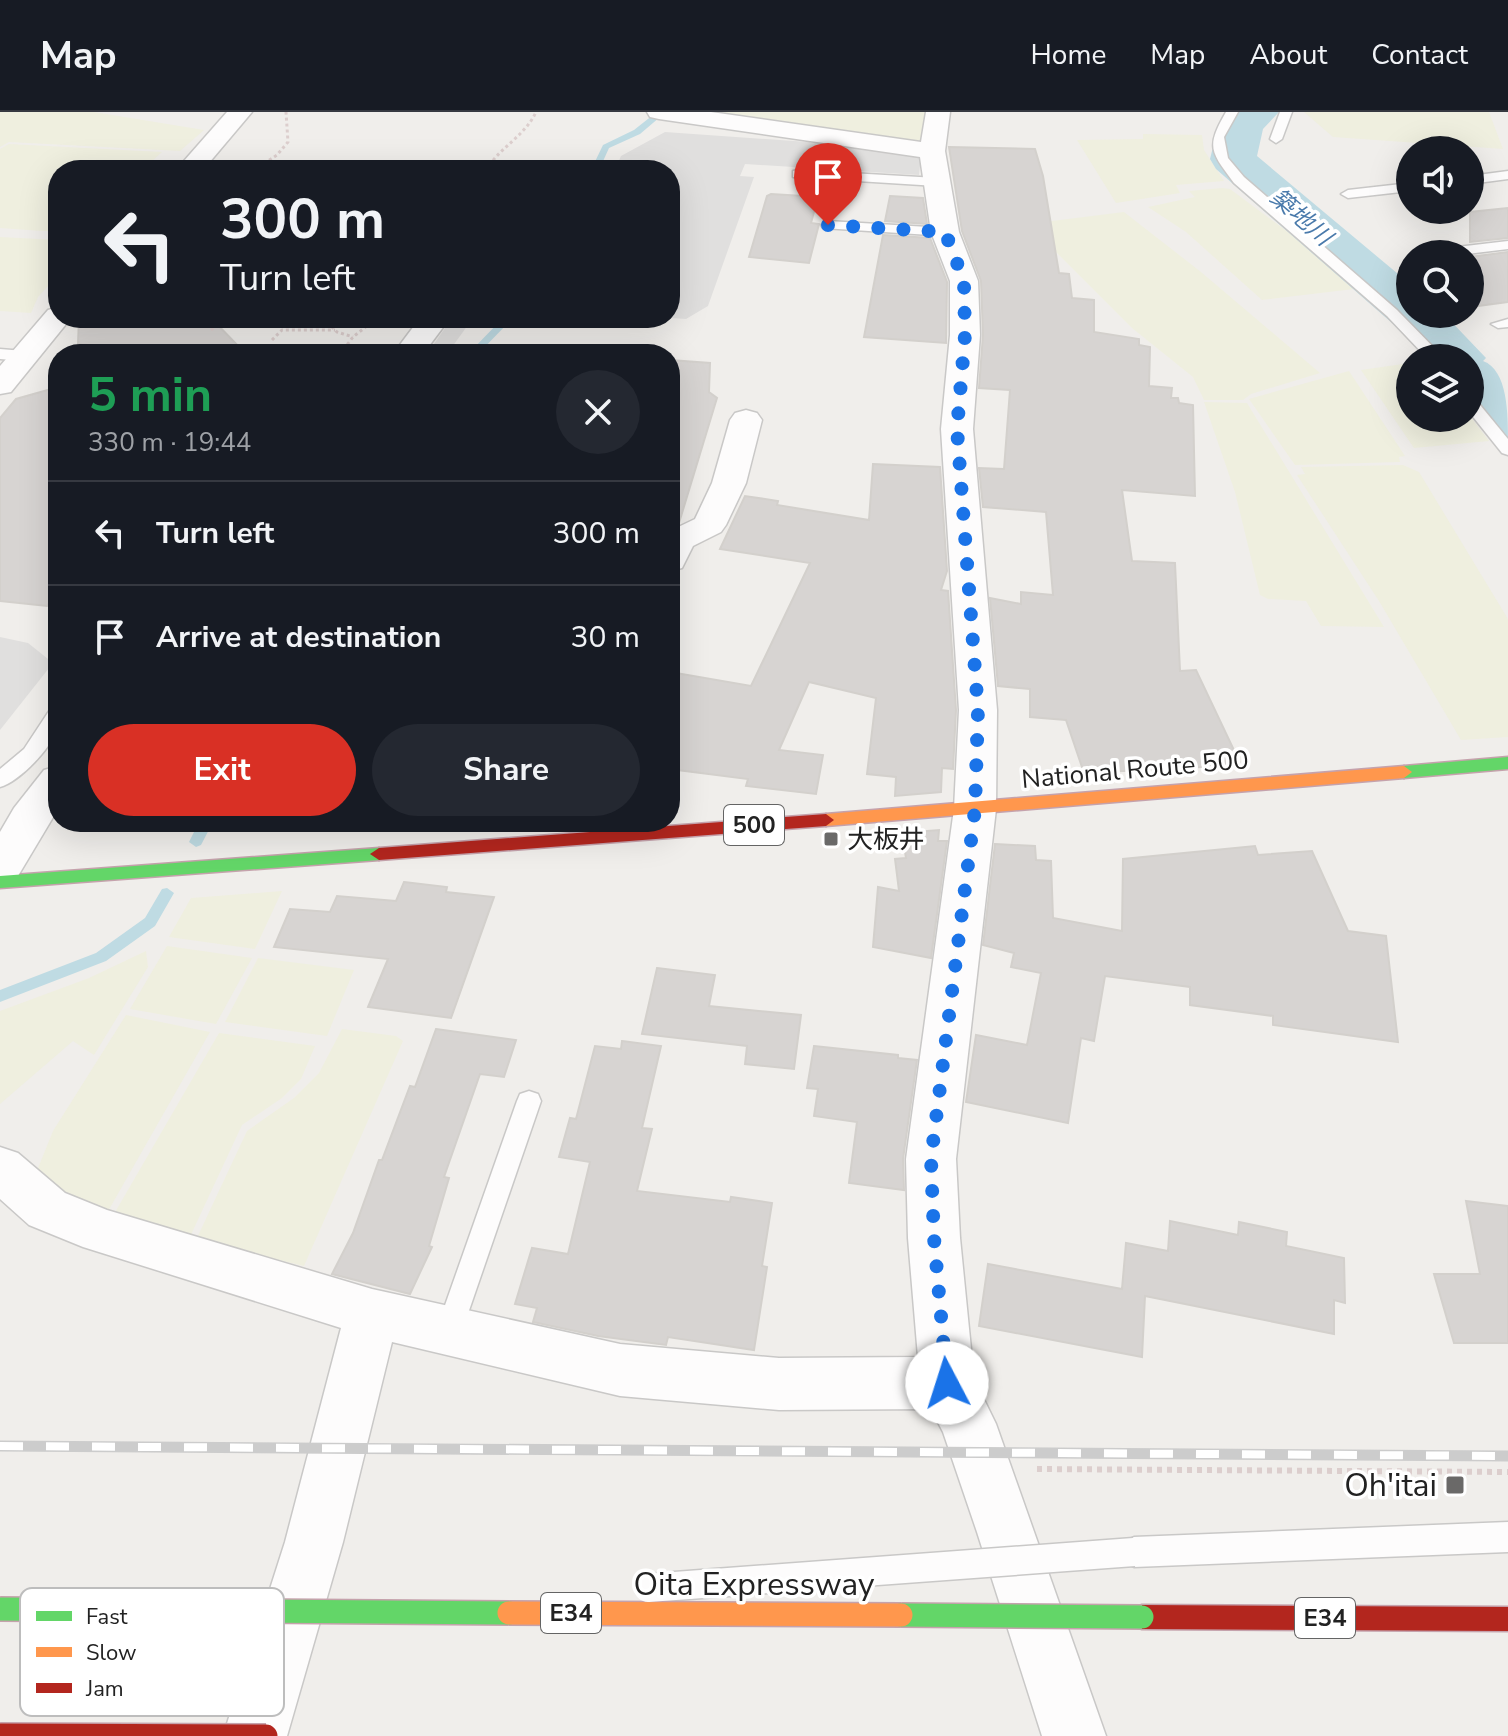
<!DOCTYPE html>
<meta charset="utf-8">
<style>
:root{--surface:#171b24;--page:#242831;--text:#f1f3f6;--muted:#9ea1a6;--line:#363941;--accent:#d93025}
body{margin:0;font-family:"Nunito Sans","Noto Sans JP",sans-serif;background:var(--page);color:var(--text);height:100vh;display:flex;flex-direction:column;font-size:30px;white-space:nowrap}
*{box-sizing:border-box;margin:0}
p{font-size:26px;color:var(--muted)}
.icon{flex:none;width:44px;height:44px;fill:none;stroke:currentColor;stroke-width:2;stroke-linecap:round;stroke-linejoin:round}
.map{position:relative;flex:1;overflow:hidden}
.details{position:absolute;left:48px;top:232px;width:632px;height:488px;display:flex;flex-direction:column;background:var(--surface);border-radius:32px;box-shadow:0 8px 32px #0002}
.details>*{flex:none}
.hud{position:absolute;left:48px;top:48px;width:632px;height:168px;border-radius:32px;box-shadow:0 8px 32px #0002;background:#171b24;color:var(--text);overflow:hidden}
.tools{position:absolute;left:1396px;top:24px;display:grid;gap:16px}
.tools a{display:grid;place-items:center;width:88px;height:88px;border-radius:50%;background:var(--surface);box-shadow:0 8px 32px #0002;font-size:40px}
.pin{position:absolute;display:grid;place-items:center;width:68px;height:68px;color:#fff;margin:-82px -34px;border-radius:50% 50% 50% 0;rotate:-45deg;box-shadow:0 0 8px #0007}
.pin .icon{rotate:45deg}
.me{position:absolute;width:88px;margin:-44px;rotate:355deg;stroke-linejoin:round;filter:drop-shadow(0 0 6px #0008)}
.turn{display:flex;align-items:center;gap:28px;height:168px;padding:0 40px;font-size:36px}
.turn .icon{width:104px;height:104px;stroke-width:2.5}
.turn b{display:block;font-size:56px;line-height:68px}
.round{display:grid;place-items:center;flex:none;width:84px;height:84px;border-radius:42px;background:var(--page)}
.headline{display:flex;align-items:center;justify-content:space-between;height:136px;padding:0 40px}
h1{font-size:48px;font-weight:700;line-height:60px;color:#1e9e55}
.button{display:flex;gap:16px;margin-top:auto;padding:16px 40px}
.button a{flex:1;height:92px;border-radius:48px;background:var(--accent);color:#fff;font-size:32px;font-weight:700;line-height:92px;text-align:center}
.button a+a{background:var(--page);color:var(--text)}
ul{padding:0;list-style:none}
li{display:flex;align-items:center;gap:24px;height:104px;padding:0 40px;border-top:2px solid var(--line)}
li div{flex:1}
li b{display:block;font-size:30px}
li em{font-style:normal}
header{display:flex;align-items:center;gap:48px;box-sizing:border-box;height:112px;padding:0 40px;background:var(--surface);border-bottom:2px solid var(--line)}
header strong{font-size:38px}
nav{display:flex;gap:44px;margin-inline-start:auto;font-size:28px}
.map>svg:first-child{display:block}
</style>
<header>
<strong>Map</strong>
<nav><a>Home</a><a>Map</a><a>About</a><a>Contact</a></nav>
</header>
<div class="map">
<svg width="1508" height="1624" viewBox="0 0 1508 1624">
<rect width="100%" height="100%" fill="#f0eeeb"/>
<g fill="#efefdf">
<path d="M0,0H94L204,18L180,39L9,30L0,35Z"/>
<path d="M707,0H927L920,28L907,30Z"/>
<path d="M1304,0H1489L1503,37L1333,25Z"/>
<path d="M1143,22L1202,23L1204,38L1224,69L1176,73L1180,81L1116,91L1077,28L1143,27Z"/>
<path d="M9,32L162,40L142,58H58V119H42L0,116V37Z"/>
<path d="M1222,76L1230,77L1288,120L1354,177L1262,188L1186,120L1148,95L1195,85L1189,79Z"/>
<path d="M1124,100L1201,160L1320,261L1251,282L1243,288H1204L1193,265L1132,216L1028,112Z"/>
<path d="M0,125L58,128V163L38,185L31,201L0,199Z"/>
<path d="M1410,251V306L1470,304L1489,329L1414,336L1361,258Z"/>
<path d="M1349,259L1405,344L1399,345L1400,350L1295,353L1249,287Z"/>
<path d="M1204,290L1247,291L1384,515L1321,514L1306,489L1268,487L1260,483L1235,380Z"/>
<path d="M1403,353L1419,360L1508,507V625L1461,628L1379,489L1297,363L1305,362L1301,355Z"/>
<path d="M282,779L255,837L169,825L191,786Z"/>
<path d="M167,834L252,846L216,912L130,897Z"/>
<path d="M146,839L148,855L94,943L73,929L0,992V899L89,866Z"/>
<path d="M258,846L354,858L327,924L225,910Z"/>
<path d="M126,903L210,920L107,1101L63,1081L36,1061L53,1019Z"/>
<path d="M342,917L396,924L403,929L304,1154L196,1128L247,1019L294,986L319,961Z"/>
<path d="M219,921L315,934L301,967L282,986L242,1013L189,1127L114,1102Z"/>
</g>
<g fill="#e0dfde">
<path d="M665,20L808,30L921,45L919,63L745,52L740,64L754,65L708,194L686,207L670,206V58H615L621,44Z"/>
<path d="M452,206H473L447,242H427Z"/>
<path d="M0,525L28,531L53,551L0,618Z"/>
</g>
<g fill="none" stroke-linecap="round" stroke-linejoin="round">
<g fill="#bfdbe3" fill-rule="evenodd">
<path d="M653,3L660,5L640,22L609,36L599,58H591L603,33L634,18Z"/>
<path d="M503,206H513L478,242H468Z"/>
<path d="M199,710H213L201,733L196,735L189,730Z"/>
<path d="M167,776L174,781L155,814L106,849L0,890V878L96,841L145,806L162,777Z"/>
</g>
<path fill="#bfdbe3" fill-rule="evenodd" d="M1228,0H1279L1263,17L1257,44L1410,172V202H1444L1486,246L1483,249C1508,258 1508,303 1508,328C1461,317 1470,286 1470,246H1427L1392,211L1216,57L1210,47L1219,11Z"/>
</g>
<g fill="#d7d4d2" stroke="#d3d0cc" stroke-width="2">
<path d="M949,35L1035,37L1043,64L1059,161L1069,162L1072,186L1094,188V220L1139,227V233L1150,235L1149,274L1172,276L1171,286H1178L1179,291L1193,293L1195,384L1122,378L1132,449L1175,451L1180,559L1196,558L1241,653L1084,661L1066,608L1030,605V577L998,574L990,486L1021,492V480L1053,483L1046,400L983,395L979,356L1004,357L1010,278L979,276L983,223L981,169L962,119Z"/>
<path d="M771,82L818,85L811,111L819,112L809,151L749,145L767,84Z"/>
<path d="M890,84L923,86L927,112L885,109Z"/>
<path d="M1508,96V126L1470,130V100Z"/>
<path d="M883,123L930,126L947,170L946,231L864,225Z"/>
<path d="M1508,140V190L1470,195V145Z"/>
<path d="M79,206H211L246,242H193L78,232Z"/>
<path d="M670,248L710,251L709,280L717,286L679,411L670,410Z"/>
<path d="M58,275V477L47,494L0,489V306L16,287Z"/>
<path d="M873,352L940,355L947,459L941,478L948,479L956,598L953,657L942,656L941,680L895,684L896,665L867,662L876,586L809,570L779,638L823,643L816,682L746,674L748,667L670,657V560L751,574L810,451L720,437L745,384L778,389L777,393L869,408Z"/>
<path d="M939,718L938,729H947L931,846L873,835L878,775L899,779L895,747L906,746L902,721Z"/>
<path d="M995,732L1035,734L1036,748L1051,749L1053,806L1122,819L1123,747L1255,734L1258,743L1312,739L1348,819L1386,824L1398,930L1273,913V904L1190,893V875L1105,864L1094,929L1081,926L1068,1011L966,990L976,923L1027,933L1041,861L1011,855L1014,841L983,833Z"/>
<path d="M404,770L447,775L446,780L494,785L451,906L368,895L388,847L274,835L290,797L330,800L337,784L396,789Z"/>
<path d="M657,856L715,863L709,894L801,903L794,957L745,952L747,934L642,922Z"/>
<path d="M436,917L516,928L504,965L480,962L444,1065L449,1066L429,1134L432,1135L410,1182L332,1162L353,1121L379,1048H382L410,974L415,975Z"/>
<path d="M622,929L661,934L642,1016L652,1017L637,1079L730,1090L731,1085L772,1091L762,1154L767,1155L754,1238L668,1225L666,1233L598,1224L533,1210L537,1196L515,1192L532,1136L568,1142L590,1050L559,1045L570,1006L576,1007L595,934L621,937Z"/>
<path d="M814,934L898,943V946L917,948L903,1047L904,1078L849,1071L857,1010L814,1004L818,977L807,976Z"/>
<path d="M1466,1089L1508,1094V1231H1454L1434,1162H1480Z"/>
<path d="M1170,1109L1238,1123L1239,1110L1287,1120L1286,1134L1344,1146L1345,1191L1334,1188V1222L1145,1184L1142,1245L979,1214L988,1152L1122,1177L1126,1131L1168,1139Z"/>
</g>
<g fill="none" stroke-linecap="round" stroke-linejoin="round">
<defs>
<g id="lane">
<path d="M1226,0H1238L1224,25L1228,46L1244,65L1397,198L1444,246H1427L1387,204L1234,71C1210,39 1206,35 1226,0Z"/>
<path d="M1280,0H1292L1282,27L1276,31L1270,27Z"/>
<path d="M798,58L937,66L944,70L937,74L793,65V59Z"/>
<path d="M1508,59V67L1470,72V64Z"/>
<path d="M1410,71V79L1348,86L1341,82L1348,78Z"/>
<path d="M828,109L945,116L952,120L945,124L823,116L821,113Z"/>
<path d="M1508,129V137L1467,142L1433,141L1440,137Z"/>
<path d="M1508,207V215L1498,216L1491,212Z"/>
<path d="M0,237L24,239L32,244L24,249L0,247Z"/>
<path d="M1470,286L1476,288L1508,327V343L1502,341L1470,301Z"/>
<path d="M58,594C58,601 59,609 58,614C54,634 19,670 0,675V657L24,637L51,596Z"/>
<path d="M529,979L538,982L541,989L463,1216L459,1225L450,1228L441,1225L437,1216L517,989L520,982Z"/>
<path d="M1508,1410V1440L1134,1455L1124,1450L1119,1440L1124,1430L1134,1425Z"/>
</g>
<g id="street">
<path d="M227,0H252L203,58H176Z"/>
<path d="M647,0H711L921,30L926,0H950L945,39L959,120L978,169L980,223L973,317L997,598L996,697L956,1047L960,1126L974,1267L996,1312L1106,1624H1042L977,1420L943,1320L931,1297L779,1298L620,1284L392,1230L343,1430L287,1624H223L285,1430L341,1216L83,1135L29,1113L0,1087V1035L18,1041L65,1081L107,1098L372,1177L620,1232L779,1246L918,1245L908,1126L906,1047L954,697L959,598L941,317L950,223V169L931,120L920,45L659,7L650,5Z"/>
<path d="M58,195V206H71L11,280L0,282V254L48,198Z"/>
<path d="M420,206H450L423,242H393Z"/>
<path d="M746,298L757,301L762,308L746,371L726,413L721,420L693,434L682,456L670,459V419L695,407L712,371L730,308L735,301Z"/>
<path d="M58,654V697L15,769L0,774V720L14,696L44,658Z"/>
</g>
<g id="fast">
<path d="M1508,645V657L1404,666L1396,660L1404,654Z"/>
<path d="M379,736L388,742L379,748L0,776V764Z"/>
</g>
<path id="slow" d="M1404,654L1412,660L1404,666L826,714L818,708L826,702Z"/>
<g id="jam">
<path d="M826,702L834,708L826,714L379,748L370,742L379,736Z"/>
<path d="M1142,1493L1508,1495V1519L1142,1517L1133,1514L1130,1505L1133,1496Z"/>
</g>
</defs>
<use href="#lane" stroke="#c9c8c7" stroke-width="3"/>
<use href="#street" stroke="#c9c8c7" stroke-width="3"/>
<use href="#fast" stroke="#c5a2ac" stroke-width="3"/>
<use href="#slow" stroke="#c5a2ac" stroke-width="3"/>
<use href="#jam" stroke="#c5a2ac" stroke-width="3"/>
<g stroke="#dccecd" stroke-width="3" stroke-dasharray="3 3" stroke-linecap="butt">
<path d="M254,58L277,43L288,30L286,0"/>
<path d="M486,58C500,35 525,24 536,0"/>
<path d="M323,206L337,220L353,225"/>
<path d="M211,218L227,206"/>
<path d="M272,228L282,218H335"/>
<path d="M340,242L353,225L377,206"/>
</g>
<path stroke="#dccecd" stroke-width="6" stroke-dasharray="5 5" stroke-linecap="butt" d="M1037,1357L1508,1360"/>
<use href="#lane" fill="#fdfcfc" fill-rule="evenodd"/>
<use href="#street" fill="#fdfcfc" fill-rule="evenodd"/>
<use href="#fast" fill="#63d668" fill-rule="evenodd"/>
<use href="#slow" fill="#ff974d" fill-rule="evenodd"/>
<use href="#jam" fill="#b3261e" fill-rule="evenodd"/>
<defs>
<path id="rail" d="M0,1334L1508,1344"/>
</defs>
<use href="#rail" stroke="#ccc" stroke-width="11"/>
<use href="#rail" stroke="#fff" stroke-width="8" stroke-dasharray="23" stroke-linecap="butt"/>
<defs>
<path id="lane-bridge" d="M648,1476L1134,1440"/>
<g id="fast-bridge">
<path d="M0,1497L509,1501"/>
<path d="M901,1503L1142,1505"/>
</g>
<path id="slow-bridge" d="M509,1501L901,1503"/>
<path id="jam-bridge" d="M0,1623L266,1624"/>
</defs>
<use href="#lane-bridge" stroke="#c9c8c7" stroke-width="31" stroke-linecap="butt"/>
<use href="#fast-bridge" stroke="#c5a2ac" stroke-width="26" stroke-linecap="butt"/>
<use href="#slow-bridge" stroke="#c5a2ac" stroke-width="26" stroke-linecap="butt"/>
<use href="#jam-bridge" stroke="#c5a2ac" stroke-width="26" stroke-linecap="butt"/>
<use href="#lane-bridge" stroke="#fdfcfc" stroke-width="28"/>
<use href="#fast-bridge" stroke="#63d668" stroke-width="23"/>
<use href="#slow-bridge" stroke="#ff974d" stroke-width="23"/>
<use href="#jam-bridge" stroke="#b3261e" stroke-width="23"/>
</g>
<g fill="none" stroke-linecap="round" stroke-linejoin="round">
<path stroke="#1a73e8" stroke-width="14" stroke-dasharray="0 25.2" d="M828,113L945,120L964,169L965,223L957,317L978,598L975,697L931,1047L934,1126L947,1271"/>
</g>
<g fill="#6a6968" stroke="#fff" stroke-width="3">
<rect x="823" y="719" width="16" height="16" rx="4"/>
<rect x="1445" y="1363" width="20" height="20" rx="4"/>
</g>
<g text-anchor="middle" stroke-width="7" stroke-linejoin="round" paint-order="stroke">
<g font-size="24" font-style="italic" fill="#4a7aab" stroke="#fff">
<text transform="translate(1301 105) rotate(41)" y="8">築地川</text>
</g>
<g fill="#fff" stroke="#646464" stroke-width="2">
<rect x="724" y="693" width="60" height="40" rx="6"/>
<rect x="541" y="1481" width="60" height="40" rx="6"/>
<rect x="1295" y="1486" width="60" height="40" rx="6"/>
</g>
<g font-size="24" font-weight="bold" fill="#222">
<text x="754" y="721">500</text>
<text x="571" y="1509">E34</text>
<text x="1325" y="1514">E34</text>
</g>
<g font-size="26" fill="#222" stroke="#fff">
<text transform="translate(1135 657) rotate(-5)" y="9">National Route 500</text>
</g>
<g font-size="26" fill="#222" stroke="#fff" text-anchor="start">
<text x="847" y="736">大板井</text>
</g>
<g font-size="32" fill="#222" stroke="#fff" text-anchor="end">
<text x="1437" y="1384">Oh'itai</text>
</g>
<g font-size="32" fill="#222" stroke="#fff">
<text x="754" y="1483">Oita Expressway</text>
</g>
</g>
<rect x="20" y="1476" width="264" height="128" rx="12" fill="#fff" stroke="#bdbdbd" stroke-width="2"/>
<rect x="36" y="1499" width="36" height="10" fill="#63d668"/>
<rect x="36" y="1535" width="36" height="10" fill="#ff974d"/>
<rect x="36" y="1571" width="36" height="10" fill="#b3261e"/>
<g font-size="22" fill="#222">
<text x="86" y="1512">Fast</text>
<text x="86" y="1548">Slow</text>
<text x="86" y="1584">Jam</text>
</g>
</svg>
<div class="tools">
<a><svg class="icon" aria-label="sound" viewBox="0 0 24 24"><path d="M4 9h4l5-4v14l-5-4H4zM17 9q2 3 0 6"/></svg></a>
<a><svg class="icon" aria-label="search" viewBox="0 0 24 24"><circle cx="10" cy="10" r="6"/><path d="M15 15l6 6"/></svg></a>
<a><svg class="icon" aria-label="layers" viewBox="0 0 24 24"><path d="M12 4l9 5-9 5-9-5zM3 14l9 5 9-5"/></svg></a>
</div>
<div class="pin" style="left:828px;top:113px;background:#d93025"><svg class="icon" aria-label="arrive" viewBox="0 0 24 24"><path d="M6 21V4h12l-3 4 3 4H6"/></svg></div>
<svg class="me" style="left:947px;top:1271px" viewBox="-20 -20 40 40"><circle r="19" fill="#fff"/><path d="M0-13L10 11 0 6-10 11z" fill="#1a73e8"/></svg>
<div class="hud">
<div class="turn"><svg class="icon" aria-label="left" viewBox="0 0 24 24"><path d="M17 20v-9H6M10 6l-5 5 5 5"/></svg><div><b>300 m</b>Turn left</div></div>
</div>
<section class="details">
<div class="headline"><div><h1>5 min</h1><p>330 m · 19:44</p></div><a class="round"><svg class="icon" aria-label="close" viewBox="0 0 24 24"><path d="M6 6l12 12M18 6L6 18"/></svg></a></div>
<ul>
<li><svg class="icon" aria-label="left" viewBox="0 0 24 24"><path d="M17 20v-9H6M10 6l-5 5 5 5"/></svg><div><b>Turn left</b></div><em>300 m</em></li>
<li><svg class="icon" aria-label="arrive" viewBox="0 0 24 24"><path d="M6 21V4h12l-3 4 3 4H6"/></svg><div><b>Arrive at destination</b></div><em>30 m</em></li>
</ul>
<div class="button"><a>Exit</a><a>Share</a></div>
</section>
</div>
